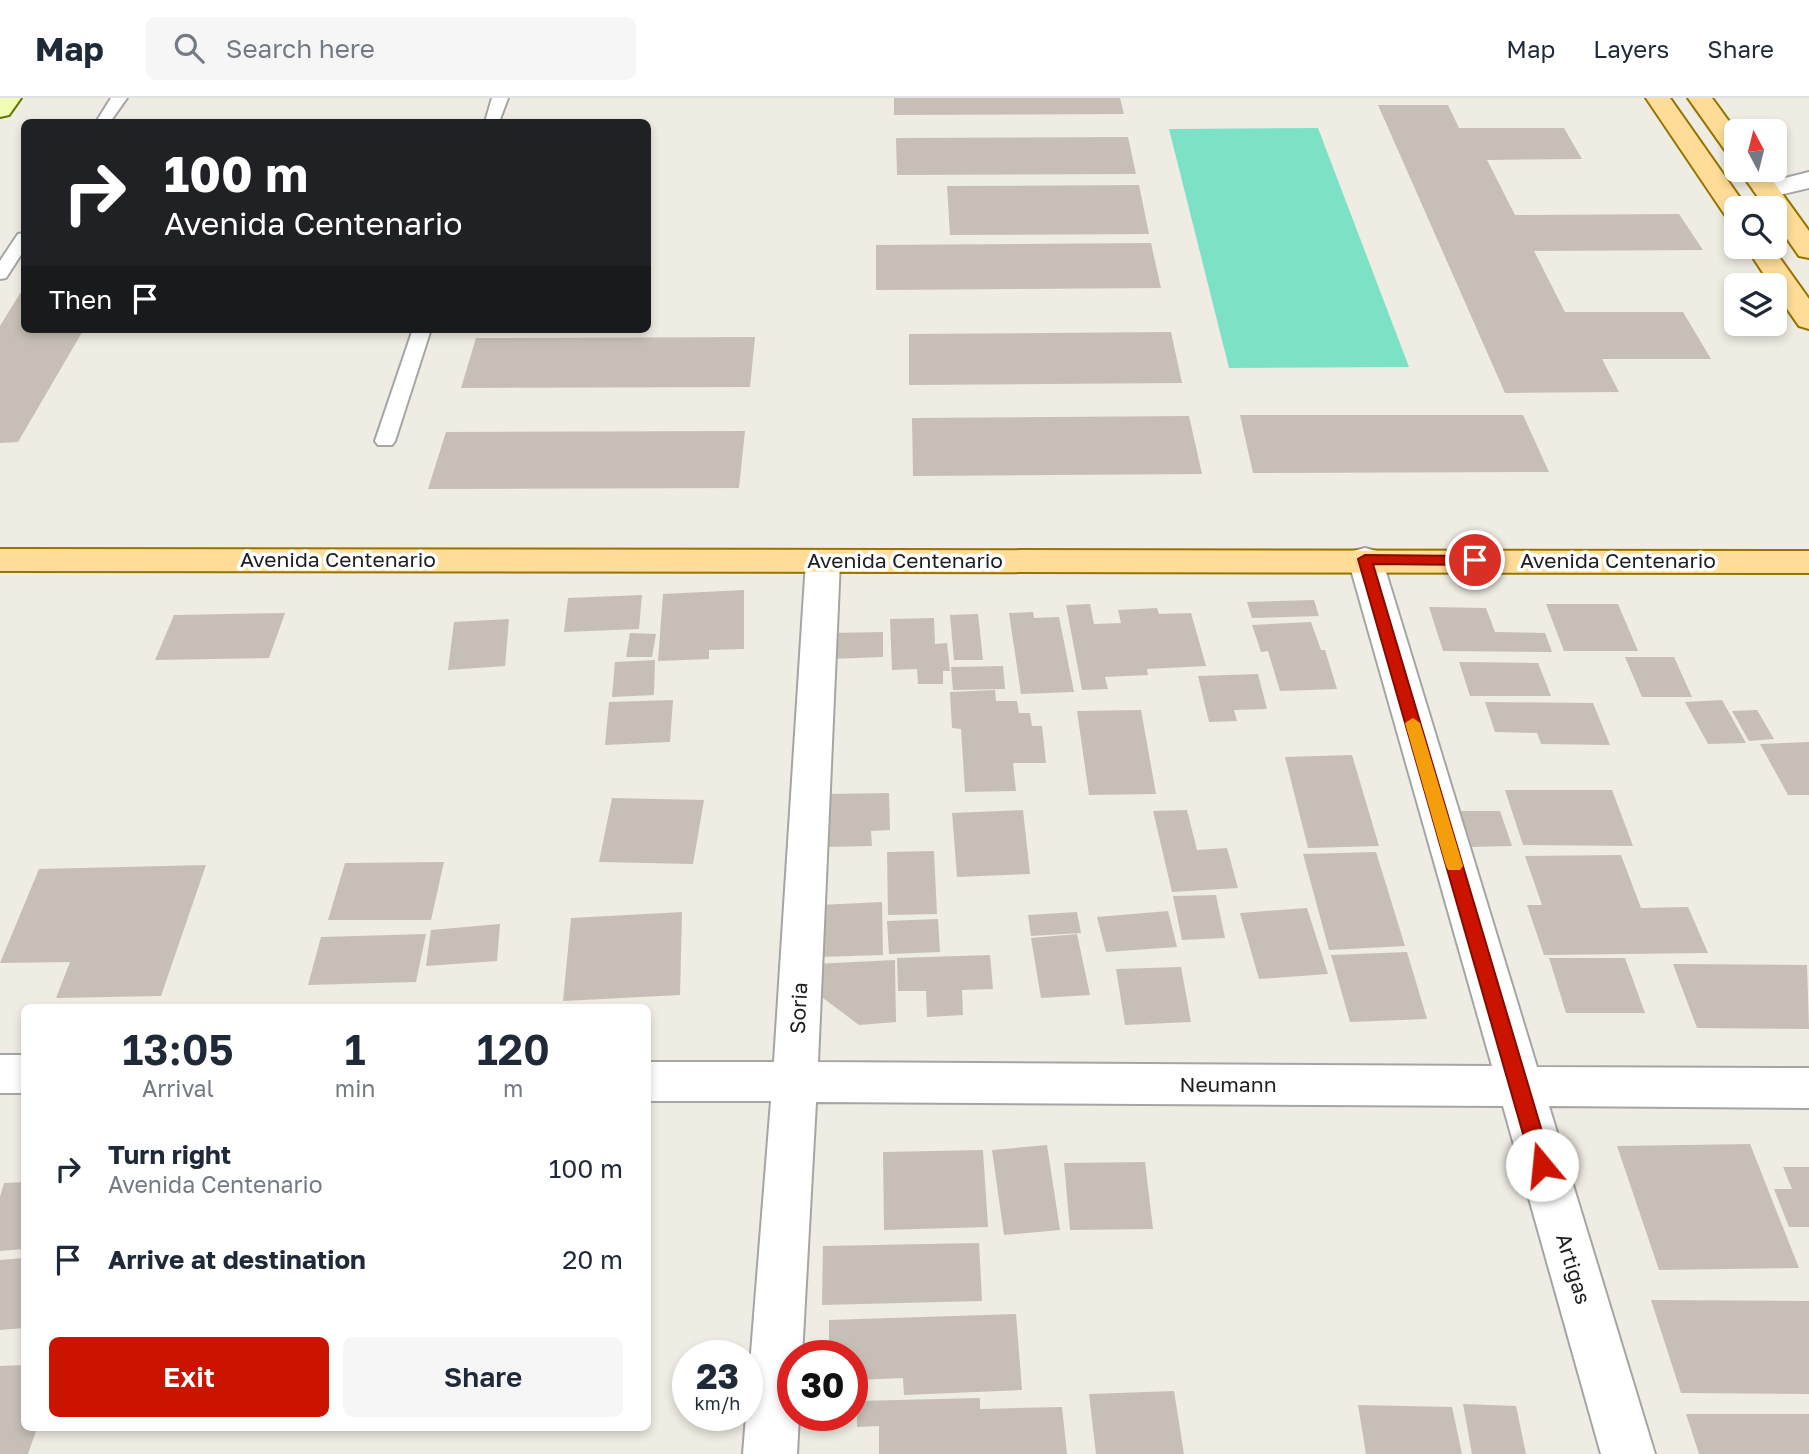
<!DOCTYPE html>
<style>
:root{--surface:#fff;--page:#f6f6f7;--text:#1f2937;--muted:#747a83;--line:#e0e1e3;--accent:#cb1400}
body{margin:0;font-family:"Golos Text",sans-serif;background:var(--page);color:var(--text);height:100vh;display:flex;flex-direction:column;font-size:26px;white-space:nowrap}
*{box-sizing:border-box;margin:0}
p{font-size:23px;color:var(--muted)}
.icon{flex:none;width:38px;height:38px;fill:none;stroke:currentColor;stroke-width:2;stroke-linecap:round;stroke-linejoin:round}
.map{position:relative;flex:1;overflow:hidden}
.sheet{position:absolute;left:21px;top:906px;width:630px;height:427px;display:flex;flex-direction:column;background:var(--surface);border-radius:10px;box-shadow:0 4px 10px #0003}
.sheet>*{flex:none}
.banner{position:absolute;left:21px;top:21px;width:630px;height:214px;border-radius:10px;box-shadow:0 4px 10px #0003;background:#202124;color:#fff;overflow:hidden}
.needle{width:46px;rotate:353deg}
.controls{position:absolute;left:1724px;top:21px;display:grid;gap:14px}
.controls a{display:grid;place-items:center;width:63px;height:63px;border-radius:10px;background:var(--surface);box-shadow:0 4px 10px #0003;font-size:35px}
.speed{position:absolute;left:672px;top:1242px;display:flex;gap:14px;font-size:35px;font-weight:700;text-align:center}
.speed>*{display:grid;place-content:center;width:91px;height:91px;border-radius:50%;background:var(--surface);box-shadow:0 4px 10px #0003;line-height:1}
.speed small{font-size:18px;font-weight:400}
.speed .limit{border:10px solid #d22;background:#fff;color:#111}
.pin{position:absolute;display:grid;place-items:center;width:60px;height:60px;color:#fff;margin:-30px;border:4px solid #fff;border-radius:50%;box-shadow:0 2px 7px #0007}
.me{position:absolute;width:77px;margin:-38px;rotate:343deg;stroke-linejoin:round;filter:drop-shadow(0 0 5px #0008)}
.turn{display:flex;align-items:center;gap:24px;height:147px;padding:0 28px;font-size:32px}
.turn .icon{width:91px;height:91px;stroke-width:2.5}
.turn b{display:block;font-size:49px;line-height:60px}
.then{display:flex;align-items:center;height:66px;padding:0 28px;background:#0003;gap:14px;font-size:26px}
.eta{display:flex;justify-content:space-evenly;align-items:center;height:119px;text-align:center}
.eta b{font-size:42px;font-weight:600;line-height:49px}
.button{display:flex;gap:14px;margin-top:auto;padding:14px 28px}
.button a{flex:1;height:80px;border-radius:10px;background:var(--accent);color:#fff;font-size:28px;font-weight:600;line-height:80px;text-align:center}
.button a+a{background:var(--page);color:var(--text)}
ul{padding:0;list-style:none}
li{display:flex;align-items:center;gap:21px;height:91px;padding:0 28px}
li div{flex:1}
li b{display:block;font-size:26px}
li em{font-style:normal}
header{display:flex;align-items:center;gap:42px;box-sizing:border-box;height:98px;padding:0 35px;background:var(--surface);border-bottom:2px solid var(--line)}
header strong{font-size:33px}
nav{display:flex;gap:38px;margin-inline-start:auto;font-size:24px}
.search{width:490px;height:63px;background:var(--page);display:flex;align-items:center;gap:18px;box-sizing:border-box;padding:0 24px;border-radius:10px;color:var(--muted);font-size:26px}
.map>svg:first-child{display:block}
</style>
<header>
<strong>Map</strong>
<div class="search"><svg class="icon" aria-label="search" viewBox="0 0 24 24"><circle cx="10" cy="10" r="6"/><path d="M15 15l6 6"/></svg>Search here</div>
<nav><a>Map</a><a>Layers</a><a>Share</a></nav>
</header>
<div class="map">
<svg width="1809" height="1356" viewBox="0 0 1809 1356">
<rect width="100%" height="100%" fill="#efece3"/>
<path fill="#7de2c5" d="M1318,30L1409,269L1229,270L1169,31Z"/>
<g fill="#c7bfb6">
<path d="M894,0H1120L1124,16L894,17Z"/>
<path d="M1378,7H1448L1459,30H1564L1582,61L1487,62L1515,117L1679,116L1703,152L1534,153L1565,214H1683L1711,261H1602L1619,294L1505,295Z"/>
<path d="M151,22H226V24H149Z"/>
<path d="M1128,39L1136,76L897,77L896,40Z"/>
<path d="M1139,87L1149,136L950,137L947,88Z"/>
<path d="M1151,145L1161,190L876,192V147Z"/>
<path d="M24,189V231H84L18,344L0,345V228Z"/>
<path d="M1171,234L1182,285L909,287V236Z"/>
<path d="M755,239L750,289L461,290L476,240Z"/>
<path d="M1240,317H1523L1549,374L1253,375Z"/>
<path d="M1189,318L1202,376L913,378L912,320Z"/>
<path d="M745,333L739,390L428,391L446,334Z"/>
<path d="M744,492V551L709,552V561L658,563L663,496Z"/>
<path d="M642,497L639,531L564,534L568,500Z"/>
<path d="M1314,502L1319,518L1252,520L1247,504Z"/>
<path d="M1090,506L1094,526L1121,525L1118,512L1157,510L1159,516L1191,515L1206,568L1147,571L1148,577L1105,579L1108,591L1082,592L1066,507Z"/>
<path d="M1546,506H1618L1638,553H1564Z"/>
<path d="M1429,509L1486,510L1495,534L1545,535L1552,554L1443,553Z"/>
<path d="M1033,514L1034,520L1059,519L1074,594L1021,596L1009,515Z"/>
<path d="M285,515L269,560L155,562L174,517Z"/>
<path d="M978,516L983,562H954L950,517Z"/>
<path d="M934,520L935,546L947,545L950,573H943V586H918L917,571L892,572L890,521Z"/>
<path d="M509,521L505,568L448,572L454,524Z"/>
<path d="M1311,524L1321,552H1325L1337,591L1280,593L1268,553L1261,554L1252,527Z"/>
<path d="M883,534V559L829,561V535Z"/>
<path d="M630,535L656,536L652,559H626Z"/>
<path d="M1625,559H1674L1692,599H1642Z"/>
<path d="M655,562L654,597L612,599L615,564Z"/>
<path d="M1459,564L1538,565L1551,598H1470Z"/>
<path d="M1003,568L1005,591L953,592L951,569Z"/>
<path d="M1258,576L1267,611L1234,612L1237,623L1209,624L1198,578Z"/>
<path d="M995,592L996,603H1017L1019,615H1030L1032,628H1042L1046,665H1013L1016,693L965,694L961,631L952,630L950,594Z"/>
<path d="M673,602L670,644L605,647L609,604Z"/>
<path d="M1722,602L1746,645L1708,646L1685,604Z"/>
<path d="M1485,604L1593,605L1610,647L1541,646L1537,635L1495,634Z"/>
<path d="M1141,612L1156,696L1089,697L1077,613Z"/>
<path d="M1757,612L1774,641L1749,643L1732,613Z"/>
<path d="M1809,644V697H1788L1760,646Z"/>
<path d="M1352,657L1379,748L1308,750L1285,659Z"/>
<path d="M1505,692H1612L1633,748L1523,747Z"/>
<path d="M889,695L890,732L871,733L872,748L825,749V696Z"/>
<path d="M612,700L704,702L693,766L599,764Z"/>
<path d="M1023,712L1030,776L957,779L952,715Z"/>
<path d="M1187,712L1197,752L1227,750L1238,790L1172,794L1153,713Z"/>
<path d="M1460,713H1500L1512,748L1471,749Z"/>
<path d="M934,753L937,816L888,817L887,754Z"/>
<path d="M1376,754L1405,848L1329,852L1303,756Z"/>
<path d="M1621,757L1641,810L1688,809L1708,855L1544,857L1527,807H1542L1525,758Z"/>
<path d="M444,764L431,822H328L345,765Z"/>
<path d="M206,767L161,898L56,900L70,864L0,865L39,771Z"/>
<path d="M1216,797L1225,840L1182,842L1173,798Z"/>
<path d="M882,804L883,857L819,859V807Z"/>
<path d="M1307,810L1328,876L1259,881L1240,815Z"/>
<path d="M1168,813L1177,849L1106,854L1097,819Z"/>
<path d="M682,814L680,897L563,903L571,820Z"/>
<path d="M1077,814L1081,835L1031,838L1028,817Z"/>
<path d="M938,821L940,854L889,856L887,823Z"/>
<path d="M500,826L497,863L426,868L431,832Z"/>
<path d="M426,836L416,884L308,887L321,839Z"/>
<path d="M1077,836L1090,897L1041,900L1031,840Z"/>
<path d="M1407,854L1427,921L1350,924L1331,857Z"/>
<path d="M990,857L993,891L962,892L963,917L927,919L926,893H898L897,860Z"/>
<path d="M1549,860H1625L1645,915H1566Z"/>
<path d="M895,862L896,924L859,927L815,894L814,866Z"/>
<path d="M1673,866L1807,867L1809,931L1697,930Z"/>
<path d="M1181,869L1191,924L1125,927L1116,871Z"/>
<path d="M1750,1046L1799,1170L1659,1172L1617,1048Z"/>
<path d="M1047,1047L1060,1132L1004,1137L992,1052Z"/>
<path d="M983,1052L988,1129L884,1132L883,1054Z"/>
<path d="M1145,1064L1153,1131L1070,1132L1064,1065Z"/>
<path d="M1783,1069H1809V1129H1789L1774,1091H1792Z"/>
<path d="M24,1084V1151L0,1153V1099L4,1085Z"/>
<path d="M979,1145L982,1203L822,1207L823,1148Z"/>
<path d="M24,1160V1230L0,1232V1162Z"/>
<path d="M1651,1202L1809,1203V1296L1681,1295Z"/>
<path d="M1016,1216L1022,1292L904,1297L903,1280L858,1282V1261H852V1258H829V1222Z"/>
<path d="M24,1267V1330H37L28,1356H0V1268Z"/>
<path d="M1174,1293L1184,1356H1096L1089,1296Z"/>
<path d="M980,1300V1311L1062,1309L1067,1356H879V1328L857,1329V1303Z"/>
<path d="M1463,1306L1516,1308L1526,1356H1472Z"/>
<path d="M1358,1307L1452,1309L1462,1356H1366Z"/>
<path d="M1686,1316H1809V1356H1699Z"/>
</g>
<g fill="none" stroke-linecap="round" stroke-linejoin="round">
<defs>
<g id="lane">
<path d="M111,0H127L110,24H96Z"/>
<path d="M492,0H508L499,24H485Z"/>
<path d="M24,135V152L6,180L0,181V163L18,136Z"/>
<path d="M413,231H431L395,343L392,347H378L375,343Z"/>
</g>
<g id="street">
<path d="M1809,74V90L1766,100L1757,97L1753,92L1757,87Z"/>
<path d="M1365,450L1377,453L1382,461L1537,969L1809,970V1010L1549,1008L1655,1356H1601L1503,1008L816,1004L802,1258H793V1318H799L797,1356H743L771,1003H648V964H774L806,463L811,455L823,452L835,455L840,463L818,964L1492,968L1348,461L1353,453Z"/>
<rect x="0" y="957" width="24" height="38"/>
</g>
<path id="secondary" d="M0,0H21L9,17L0,19Z"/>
<g id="primary">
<path d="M1646,0H1670L1747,110H1736V122L1727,120Z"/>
<path d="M1688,0H1712L1736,33V57L1727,55Z"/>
<path d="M1739,72H1765L1809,133V160L1799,158L1774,122V110H1766Z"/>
<path d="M1746,149H1772L1809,201V231L1799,228L1774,192V187H1771Z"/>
<path d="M0,451L1809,453V475L0,473Z"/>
</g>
</defs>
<use href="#lane" stroke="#a5a5a5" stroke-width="4"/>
<use href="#street" stroke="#a5a5a5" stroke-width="4"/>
<use href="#secondary" stroke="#607900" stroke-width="4"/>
<use href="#primary" stroke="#977400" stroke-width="4"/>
<use href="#lane" fill="#fff" fill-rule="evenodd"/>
<use href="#street" fill="#fff" fill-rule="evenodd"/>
<use href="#secondary" fill="#f2fcb4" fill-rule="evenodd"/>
<use href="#primary" fill="#ffdd98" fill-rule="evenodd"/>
</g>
<path fill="#cb1400" stroke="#840d00" stroke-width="2" d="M1365,457L1475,458L1482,462L1475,467L1373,466L1552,1067L1549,1073L1542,1076L1535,1073L1532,1067L1358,461Z"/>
<path fill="#f59e0b" d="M1413,620L1420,625L1463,768L1460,772H1448L1446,768L1405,625Z"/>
<g text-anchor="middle" stroke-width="7" stroke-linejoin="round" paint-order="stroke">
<g font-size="21" fill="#1e1e1e" stroke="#fff">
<text x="338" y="469">Avenida Centenario</text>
<text x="905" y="470">Avenida Centenario</text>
<text x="1618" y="470">Avenida Centenario</text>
<text transform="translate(799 910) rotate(-87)" y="7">Soria</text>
<text x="1228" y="994">Neumann</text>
<text transform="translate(1573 1171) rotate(73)" y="7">Artigas</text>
</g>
</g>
</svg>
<div class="controls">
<a><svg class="needle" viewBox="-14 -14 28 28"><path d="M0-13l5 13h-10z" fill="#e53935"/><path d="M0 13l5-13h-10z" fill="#747a83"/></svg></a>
<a><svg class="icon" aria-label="search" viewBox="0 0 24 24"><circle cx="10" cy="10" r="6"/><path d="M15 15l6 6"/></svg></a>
<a><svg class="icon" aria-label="layers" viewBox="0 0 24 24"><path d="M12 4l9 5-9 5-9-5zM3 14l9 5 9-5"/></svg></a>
</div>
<div class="speed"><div>23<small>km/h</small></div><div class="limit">30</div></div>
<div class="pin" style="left:1475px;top:462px;background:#d93025"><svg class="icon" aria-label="arrive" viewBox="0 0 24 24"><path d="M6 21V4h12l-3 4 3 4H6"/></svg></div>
<svg class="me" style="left:1542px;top:1067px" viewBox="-20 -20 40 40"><circle r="19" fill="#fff"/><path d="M0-13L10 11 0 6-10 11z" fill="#cb1400"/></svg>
<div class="banner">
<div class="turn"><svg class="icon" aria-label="right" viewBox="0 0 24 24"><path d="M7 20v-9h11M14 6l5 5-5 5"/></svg><div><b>100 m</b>Avenida Centenario</div></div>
<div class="then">Then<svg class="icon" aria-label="arrive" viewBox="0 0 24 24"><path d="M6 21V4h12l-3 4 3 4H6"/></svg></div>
</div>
<section class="sheet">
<div class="eta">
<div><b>13:05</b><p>Arrival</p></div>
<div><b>1</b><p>min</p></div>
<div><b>120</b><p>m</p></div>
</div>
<ul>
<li><svg class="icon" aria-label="right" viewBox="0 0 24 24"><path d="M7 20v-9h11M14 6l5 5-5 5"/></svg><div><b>Turn right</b><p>Avenida Centenario</p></div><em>100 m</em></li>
<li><svg class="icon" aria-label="arrive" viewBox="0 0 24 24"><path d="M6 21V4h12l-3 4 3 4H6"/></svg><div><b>Arrive at destination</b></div><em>20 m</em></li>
</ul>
<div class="button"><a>Exit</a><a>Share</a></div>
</section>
</div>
